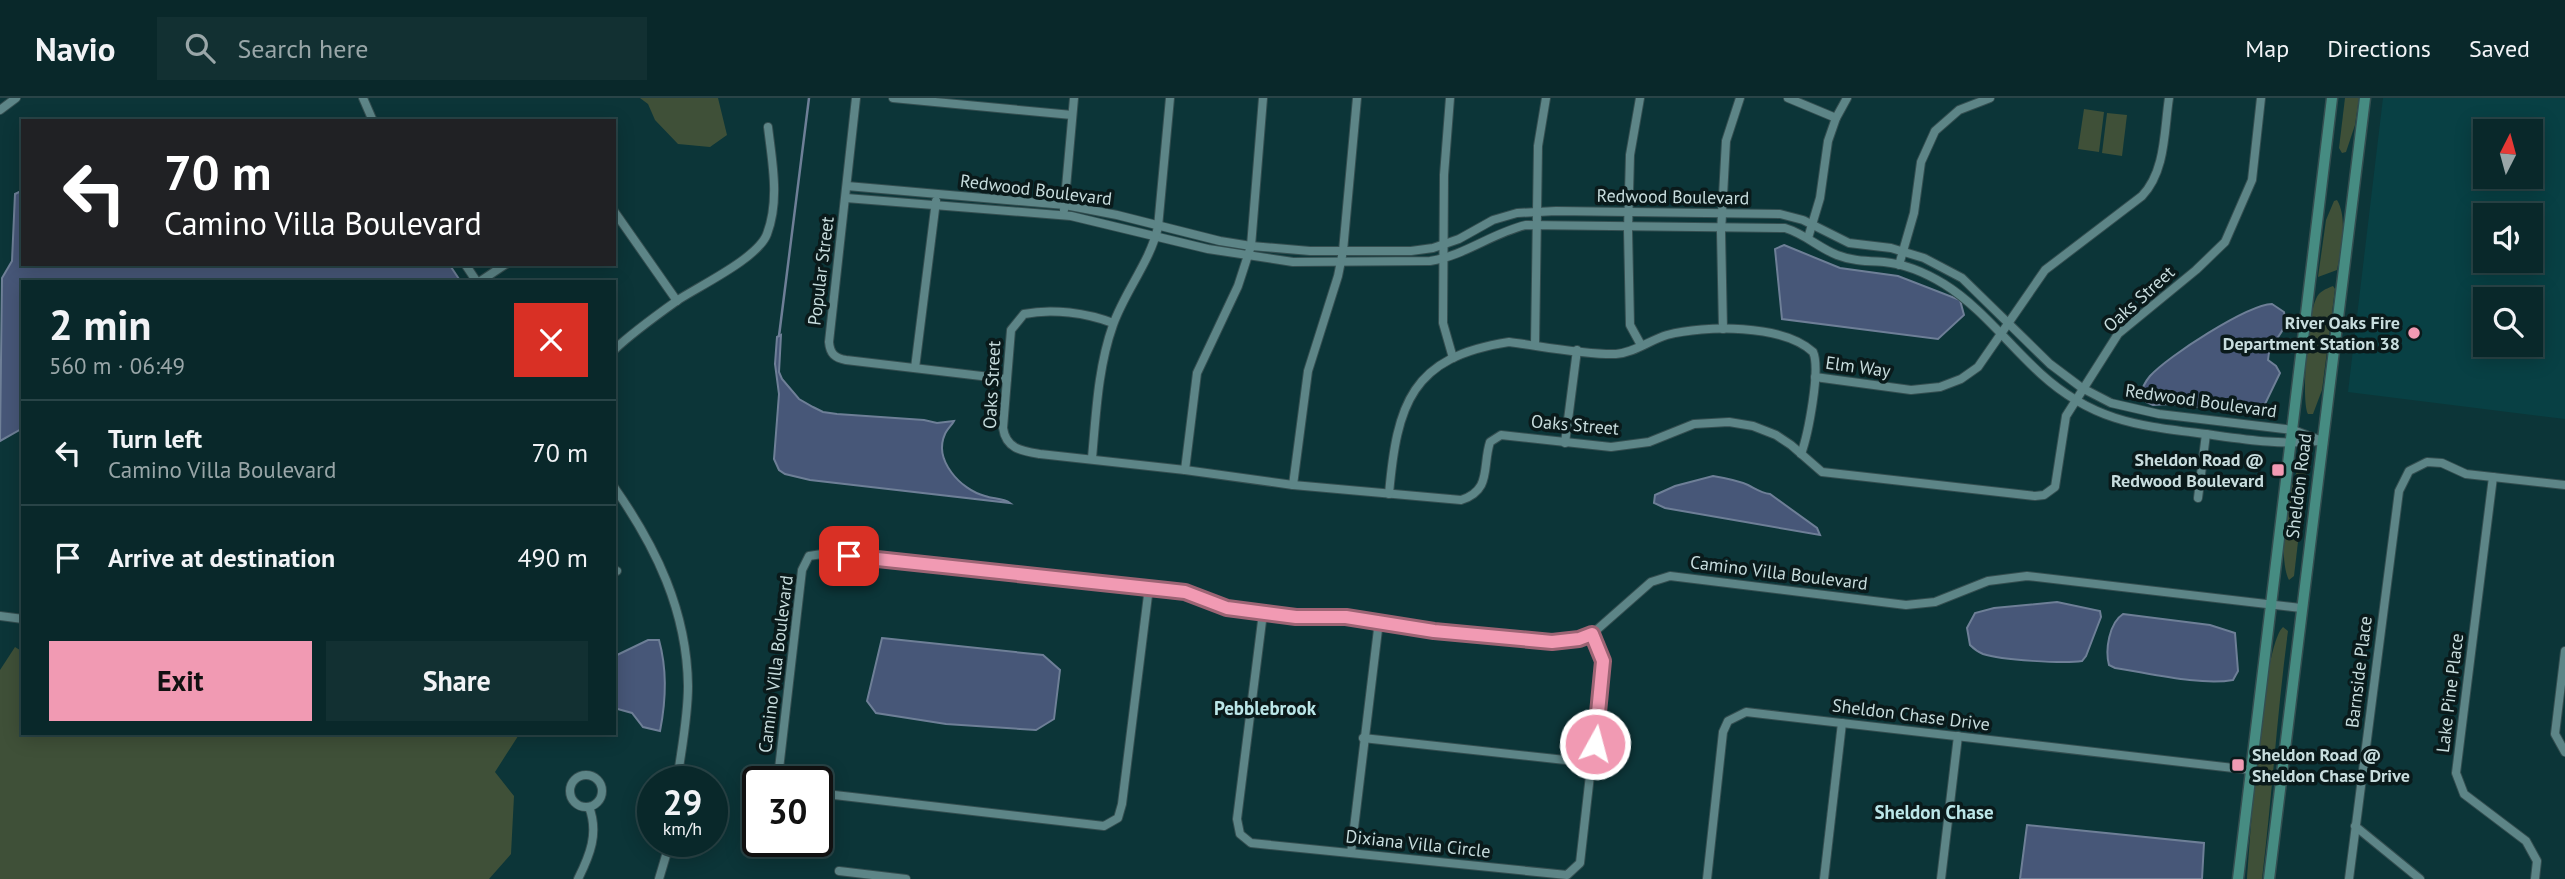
<!DOCTYPE html>
<meta charset="utf-8">
<style>
:root{--surface:#09282a;--page:#123032;--text:#f1f3f6;--muted:#99a6a8;--line:#294447;--accent:#f19ab3}
body{margin:0;font-family:"PT Sans",sans-serif;background:var(--page);color:var(--text);height:100vh;display:flex;flex-direction:column;font-size:26px;white-space:nowrap}
*{box-sizing:border-box;margin:0}
p{font-size:23px;color:var(--muted)}
.icon{flex:none;width:38px;height:38px;fill:none;stroke:currentColor;stroke-width:2;stroke-linecap:round;stroke-linejoin:round}
.map{position:relative;flex:1;overflow:hidden}
.drawer{position:absolute;left:21px;top:182px;width:595px;height:455px;display:flex;flex-direction:column;background:var(--surface);border-radius:0px;box-shadow:0 4px 18px #0003,0 0 0 2px var(--line)}
.drawer>*{flex:none}
.top-card{position:absolute;left:21px;top:21px;width:595px;height:147px;border-radius:0px;box-shadow:0 4px 18px #0003,0 0 0 2px var(--line);background:#202124;color:#fff;overflow:hidden}
.needle{width:46px;rotate:6deg}
.fabs{position:absolute;left:2473px;top:21px;display:grid;gap:14px}
.fabs a{display:grid;place-items:center;width:70px;height:70px;border-radius:0px;background:var(--surface);box-shadow:0 4px 18px #0003,0 0 0 2px var(--line);font-size:35px}
.speed{position:absolute;left:637px;top:668px;display:flex;gap:14px;font-size:35px;font-weight:700;text-align:center}
.speed>*{display:grid;place-content:center;width:91px;height:91px;border-radius:50%;background:var(--surface);box-shadow:0 4px 18px #0003,0 0 0 2px var(--line);line-height:1}
.speed small{font-size:18px;font-weight:400}
.speed .limit{border:4px solid #111;border-radius:10px;background:#fff;color:#111}
.pin{position:absolute;display:grid;place-items:center;width:60px;height:60px;color:#fff;margin:-30px;border-radius:14px;box-shadow:0 4px 10px #0006}
.me{position:absolute;width:77px;margin:-38px;rotate:7deg;stroke-linejoin:round;filter:drop-shadow(0 0 5px #0008)}
.turn{display:flex;align-items:center;gap:24px;height:147px;padding:0 28px;font-size:32px}
.turn .icon{width:91px;height:91px;stroke-width:2.5}
.turn b{display:block;font-size:49px;line-height:60px}
.round{display:grid;place-items:center;flex:none;width:74px;height:74px;border-radius:0px;background:var(--page)}
.summary{display:flex;align-items:center;justify-content:space-between;height:119px;padding:0 28px}
h1{font-size:42px;font-weight:700;line-height:52px}
.cta{display:flex;gap:14px;margin-top:auto;padding:14px 28px}
.cta a{flex:1;height:80px;border-radius:0px;background:var(--accent);color:#111;font-size:28px;font-weight:700;line-height:80px;text-align:center}
.cta a+a{background:var(--page);color:var(--text)}
ul{padding:0;list-style:none}
li{display:flex;align-items:center;gap:21px;height:105px;padding:0 28px;border-top:2px solid var(--line)}
li div{flex:1}
li b{display:block;font-size:26px}
li em{font-style:normal}
header{display:flex;align-items:center;gap:42px;box-sizing:border-box;height:98px;padding:0 35px;background:var(--surface);border-bottom:2px solid var(--line)}
header strong{font-size:33px}
nav{display:flex;gap:38px;margin-inline-start:auto;font-size:24px}
.search{width:490px;height:63px;background:var(--page);display:flex;align-items:center;gap:18px;box-sizing:border-box;padding:0 24px;border-radius:0px;color:var(--muted);font-size:26px}
.map>svg:first-child{display:block}
</style>
<header>
<strong>Navio</strong>
<div class="search"><svg class="icon" aria-label="search" viewBox="0 0 24 24"><circle cx="10" cy="10" r="6"/><path d="M15 15l6 6"/></svg>Search here</div>
<nav><a>Map</a><a>Directions</a><a>Saved</a></nav>
</header>
<div class="map">
<svg width="2565" height="781" viewBox="0 0 2565 781">
<rect width="100%" height="100%" fill="#0c3538"/>
<path fill="#084044" fill-rule="evenodd" d="M2383,0H2565V321L2348,294ZM2485,33H2530V79H2485ZM2485,117H2530V163H2485ZM2485,201H2530V247H2485Z"/>
<g fill="#3f5038">
<path d="M640,0H718L727,37L710,49L678,46L655,22L648,6Z"/>
<path d="M2345,0H2359L2355,27L2346,54L2342,55L2339,50Z"/>
<path d="M2084,11L2104,14L2099,54L2078,51Z"/>
<path d="M2107,15L2127,17L2122,58L2102,55Z"/>
<path d="M2337,102C2348,120 2341,152 2337,172L2318,179L2326,122L2334,103Z"/>
<path d="M2333,188L2335,191L2322,292L2313,316H2308C2301,301 2308,217 2316,201C2319,193 2326,191 2333,188Z"/>
<path d="M2303,363L2307,367L2294,478L2289,482C2277,460 2287,382 2303,363Z"/>
<path d="M2283,529L2288,533C2277,616 2272,699 2262,781H2247C2250,742 2262,548 2283,529Z"/>
<path d="M15,549L23,554V635H520L495,674L514,698L511,756L489,781H0V572Z"/>
</g>
<g fill="#475778" stroke="#6e7f97" stroke-width="2">
<path d="M23,92V166H449L461,184H23V330L0,343L2,180L12,163L15,96Z"/>
<path d="M1784,147L1840,170L1898,178L1960,202L1964,217L1938,241L1782,221L1775,151Z"/>
<path d="M2272,206L2284,214C2289,239 2269,239 2268,262L2276,268L2280,275L2265,306L2255,312H2222L2171,306L2153,307L2146,304L2141,297C2142,289 2145,284 2150,278C2168,258 2247,207 2272,206Z"/>
<path d="M781,237L779,274L782,281L799,301L813,309L823,314L837,316L924,322L937,325L954,323C952,327 947,331 945,336C933,362 961,392 985,398C993,401 1003,400 1010,405L810,382L785,376L779,372L774,361L779,296L775,266L777,239Z"/>
<path d="M1713,378C1725,380 1737,382 1748,387C1756,391 1761,395 1770,396L1817,430L1820,437L1665,410L1654,405L1655,397L1675,388Z"/>
<path d="M2057,504L2100,513L2101,519L2086,558L2082,563C2064,566 2001,562 1983,556C1978,554 1974,551 1970,547L1967,530L1975,515L1994,510Z"/>
<path d="M2123,516L2210,527L2235,535L2238,573L2233,582C2201,588 2149,575 2115,570L2109,567C2105,552 2109,525 2123,516Z"/>
<path d="M882,540L1043,557L1060,572L1054,621L1036,632L946,626L876,615L867,603Z"/>
<path d="M648,542H659C667,571 666,603 660,633L643,629L632,615L614,610L615,558Z"/>
<path d="M2027,727L2204,745L2202,781H2020Z"/>
</g>
<g fill="none" stroke-linecap="round" stroke-linejoin="round">
<path stroke="#6e7f97" stroke-width="2.5" d="M779,238L809,0"/>
<defs>
<g id="minor">
<path d="M363,0L373,23"/>
<path d="M856,0L829,244C830,256 835,260 846,262L1007,281"/>
<path d="M893,0L1072,17"/>
<path d="M1450,0L1444,77L1443,225L1453,260"/>
<path d="M1640,0L1630,57L1628,132L1630,227L1641,247"/>
<path d="M1788,0L1836,20"/>
<path d="M0,12L16,0"/>
<path d="M847,88L1065,107L1117,117L1220,143L1251,148L1310,153H1411L1433,150L1459,141L1493,122L1517,115L1556,113L1780,116L1803,122L1849,145L1891,150L1924,160L1962,180L2050,266L2082,290L2111,305L2159,316L2293,332L2322,343"/>
<path d="M846,100L1071,118L1208,151L1293,164L1430,163C1464,158 1492,135 1526,127L1785,130C1805,136 1819,150 1837,157C1852,163 1868,163 1884,164C1905,166 1926,175 1944,186C1981,209 2009,247 2041,276C2096,326 2144,328 2213,337C2249,342 2283,347 2319,343"/>
<path d="M1064,112L1074,0"/>
<path d="M614,113L677,203"/>
<path d="M1808,140L1820,100L1828,43L1836,20L1847,0"/>
<path d="M465,166L477,184"/>
<path d="M1899,167L1914,115L1921,64L1935,33L1959,12L1990,0"/>
<path d="M479,184L506,166"/>
<path d="M1113,225C1087,215 1052,210 1024,216L1011,232L1003,330C1006,351 1022,353 1040,356L1185,372L1293,387L1461,402C1492,392 1482,369 1490,344L1501,337L1611,349L1649,344L1694,326L1729,324L1753,328L1776,337L1791,347L1822,374L2035,398L2044,397L2055,389L2066,318L2118,236L2196,172L2225,144L2252,82L2261,0"/>
<path d="M1723,231L1721,134L1726,43L1740,0"/>
<path d="M1535,247L1538,48L1546,0"/>
<path d="M614,252C633,234 657,217 678,202C701,187 758,160 767,136C780,102 772,63 768,29"/>
<path d="M915,270L936,103"/>
<path d="M1815,279L1911,292L1940,289L1961,281L1978,269L2045,172L2142,98C2166,73 2164,32 2169,0"/>
<path d="M1565,345L1577,252"/>
<path d="M1092,360C1096,316 1098,269 1113,227C1125,193 1150,164 1158,129L1170,0"/>
<path d="M1185,372L1197,275L1238,188L1251,148L1263,0"/>
<path d="M2493,379L2456,675L2464,696L2526,743L2537,763L2535,781"/>
<path d="M1293,387L1308,273L1338,178L1343,153L1357,0"/>
<path d="M614,389C656,449 687,513 688,588C688,620 681,653 677,684"/>
<path d="M1389,396C1397,306 1411,259 1509,244C1540,248 1586,257 1616,256C1634,255 1650,242 1667,237C1705,227 1783,226 1813,254C1821,271 1808,337 1801,356"/>
<path d="M2198,400L2206,336"/>
<path d="M614,472L617,473"/>
<path d="M1149,489L1185,494L1216,507L1263,515L1315,519H1346L1434,533L1565,544L1592,536L1651,484L1670,478L1906,507L1935,504L1988,483L2027,478L2301,510"/>
<path d="M1263,515L1237,721L1240,736L1251,745L1567,777L1580,765L1603,563L1592,536"/>
<path d="M0,518L23,521"/>
<path d="M2565,553L2555,636L2565,654"/>
<path d="M1363,640L1593,665"/>
<circle cx="586" cy="693" r="16"/>
<path d="M785,684L779,671L802,472L809,458L822,456L1149,489L1122,706L1118,720L1104,728L817,695"/>
<path d="M2355,728L2420,781"/>
<path d="M1351,755L1379,523"/>
<path d="M839,773L906,781"/>
<path d="M578,781C590,757 599,735 589,709"/>
<path d="M659,781L670,744"/>
<path d="M1707,781L1723,634L1728,623L1746,614L2251,672"/>
<path d="M1824,781L1842,625"/>
<path d="M1941,781L1958,638"/>
<path d="M2349,781L2399,393L2409,373L2427,364L2442,365L2466,376L2565,387"/>
</g>
<g id="secondary">
<path d="M2238,781L2332,0"/>
<path d="M2269,781L2365,0"/>
</g>
</defs>
<use href="#minor" stroke="#344e50" stroke-width="10"/>
<use href="#secondary" stroke="#344e50" stroke-width="13"/>
<use href="#minor" stroke="#5d8587" stroke-width="8"/>
<use href="#secondary" stroke="#468c82" stroke-width="10"/>
</g>
<g fill="none" stroke-linecap="round" stroke-linejoin="round">
<defs>
<path id="route" d="M849,458L1167,492L1185,494L1227,510L1296,519H1346L1434,533L1552,544L1579,541L1592,536L1603,563L1595,646"/>
</defs>
<use href="#route" stroke="#9d6474" stroke-width="18"/>
<use href="#route" stroke="#f19ab3" stroke-width="12"/>
</g>
<g fill="#f19ab3" stroke="#0a1a1b" stroke-width="2.5">
<circle cx="2414" cy="235" r="7"/>
<rect x="2271" y="365" width="14" height="14" rx="3.5"/>
<rect x="2231" y="660" width="14" height="14" rx="3.5"/>
</g>
<g text-anchor="middle" stroke-width="7" stroke-linejoin="round" paint-order="stroke">
<g font-size="18" fill="#c8ddde" stroke="#0a1a1b">
<text transform="translate(1036 92) rotate(7)" y="6">Redwood Boulevard</text>
<text transform="translate(1673 99) rotate(1)" y="6">Redwood Boulevard</text>
<text transform="translate(821 173) rotate(-83)" y="6">Popular Street</text>
<text transform="translate(2139 201) rotate(-42)" y="6">Oaks Street</text>
<text transform="translate(1858 269) rotate(8)" y="6">Elm Way</text>
<text transform="translate(992 287) rotate(-87)" y="6">Oaks Street</text>
<text transform="translate(2201 303) rotate(8)" y="6">Redwood Boulevard</text>
<text transform="translate(1575 327) rotate(5)" y="6">Oaks Street</text>
<text transform="translate(2299 388) rotate(-83)" y="6">Sheldon Road</text>
<text transform="translate(1779 475) rotate(7)" y="6">Camino Villa Boulevard</text>
<text transform="translate(776 566) rotate(-83)" y="6">Camino Villa Boulevard</text>
<text transform="translate(2359 574) rotate(-83)" y="6">Barnside Place</text>
<text transform="translate(2450 595) rotate(-83)" y="6">Lake Pine Place</text>
<text transform="translate(1911 617) rotate(7)" y="6">Sheldon Chase Drive</text>
<text transform="translate(1418 746) rotate(6)" y="6">Dixiana Villa Circle</text>
</g>
<g font-size="18" font-weight="bold" fill="#c8ddde" stroke="#0a1a1b" text-anchor="end">
<text x="2400" y="231">River Oaks Fire<tspan x="2400" dy="21">Department Station 38</tspan></text>
<text x="2264" y="368">Sheldon Road @<tspan x="2264" dy="21">Redwood Boulevard</tspan></text>
<text x="2252" y="663" text-anchor="start">Sheldon Road @<tspan x="2252" dy="21">Sheldon Chase Drive</tspan></text>
</g>
<g font-size="19" font-weight="bold" fill="#bbe6e8" stroke="#0a1a1b">
<text x="1265" y="617">Pebblebrook</text>
<text x="1934" y="721">Sheldon Chase</text>
</g>
</g>
</svg>
<div class="fabs">
<a><svg class="needle" viewBox="-14 -14 28 28"><path d="M0-13l5 13h-10z" fill="#e53935"/><path d="M0 13l5-13h-10z" fill="#99a6a8"/></svg></a>
<a><svg class="icon" aria-label="sound" viewBox="0 0 24 24"><path d="M4 9h4l5-4v14l-5-4H4zM17 9q2 3 0 6"/></svg></a>
<a><svg class="icon" aria-label="search" viewBox="0 0 24 24"><circle cx="10" cy="10" r="6"/><path d="M15 15l6 6"/></svg></a>
</div>
<div class="speed"><div>29<small>km/h</small></div><div class="limit">30</div></div>
<div class="pin" style="left:849px;top:458px;background:#d93025"><svg class="icon" aria-label="arrive" viewBox="0 0 24 24"><path d="M6 21V4h12l-3 4 3 4H6"/></svg></div>
<svg class="me" style="left:1595px;top:646px" viewBox="-20 -20 40 40"><circle r="17" fill="#f19ab3" stroke="#fff" stroke-width="3"/><path d="M0-11L8 9 0 5-8 9z" fill="#fff"/></svg>
<div class="top-card">
<div class="turn"><svg class="icon" aria-label="left" viewBox="0 0 24 24"><path d="M17 20v-9H6M10 6l-5 5 5 5"/></svg><div><b>70 m</b>Camino Villa Boulevard</div></div>
</div>
<section class="drawer">
<div class="summary"><div><h1>2 min</h1><p>560 m · 06:49</p></div><a class="round" style="background:#d93025;color:#fff"><svg class="icon" aria-label="close" viewBox="0 0 24 24"><path d="M6 6l12 12M18 6L6 18"/></svg></a></div>
<ul>
<li><svg class="icon" aria-label="left" viewBox="0 0 24 24"><path d="M17 20v-9H6M10 6l-5 5 5 5"/></svg><div><b>Turn left</b><p>Camino Villa Boulevard</p></div><em>70 m</em></li>
<li><svg class="icon" aria-label="arrive" viewBox="0 0 24 24"><path d="M6 21V4h12l-3 4 3 4H6"/></svg><div><b>Arrive at destination</b></div><em>490 m</em></li>
</ul>
<div class="cta"><a>Exit</a><a>Share</a></div>
</section>
</div>
